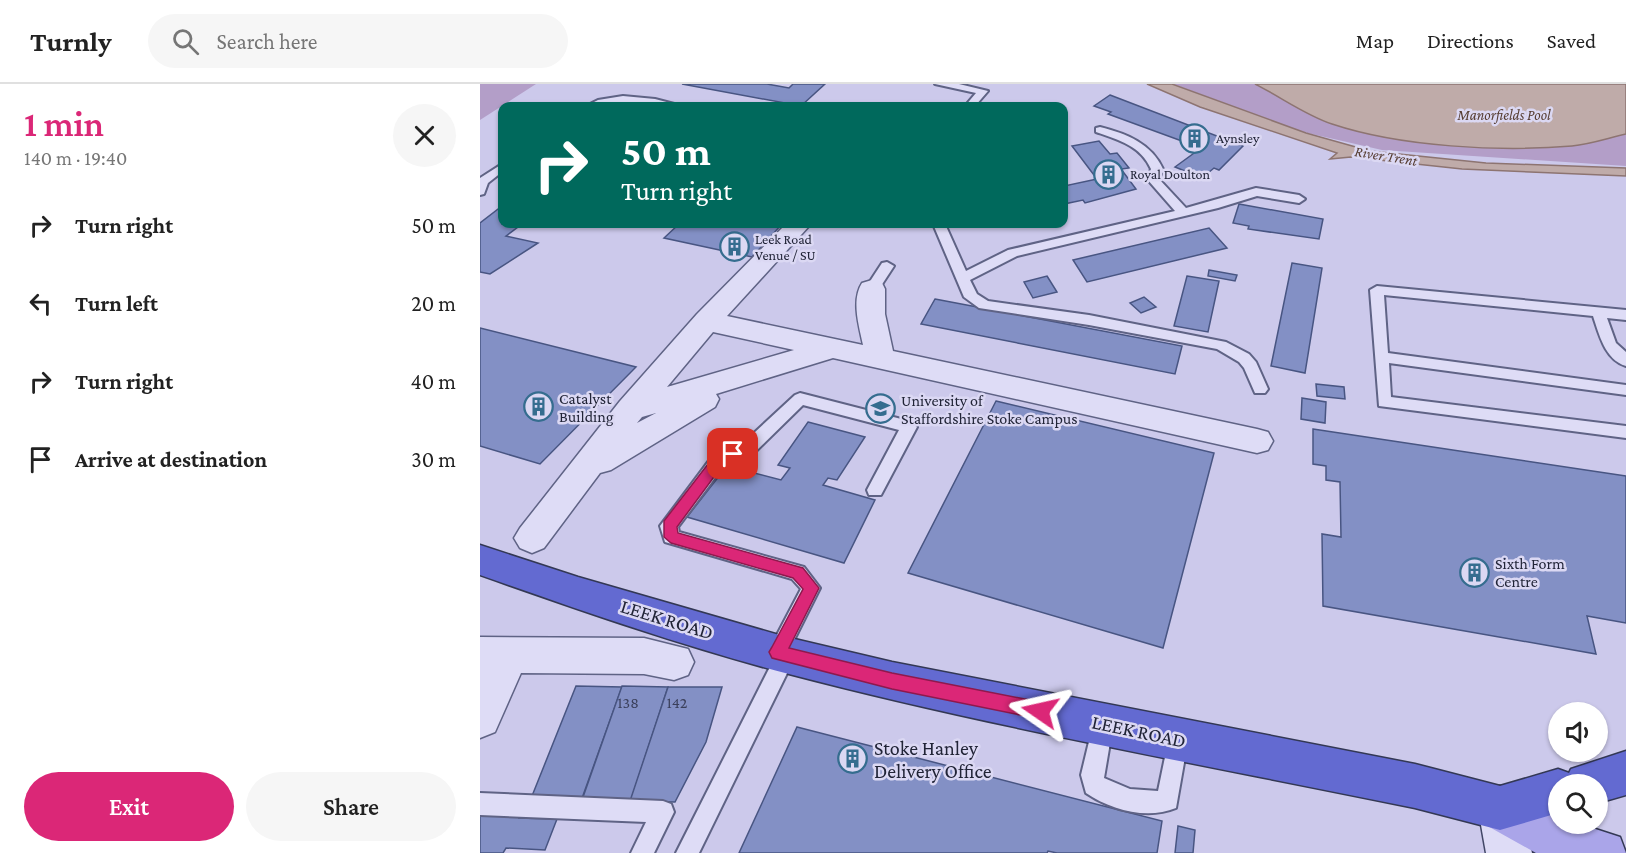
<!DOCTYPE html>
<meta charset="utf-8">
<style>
:root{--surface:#fff;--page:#f6f6f6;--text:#222;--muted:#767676;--line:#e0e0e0;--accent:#db2777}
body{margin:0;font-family:"Crimson Pro",serif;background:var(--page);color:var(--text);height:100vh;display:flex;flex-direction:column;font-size:22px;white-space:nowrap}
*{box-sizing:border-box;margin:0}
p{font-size:20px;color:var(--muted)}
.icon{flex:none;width:33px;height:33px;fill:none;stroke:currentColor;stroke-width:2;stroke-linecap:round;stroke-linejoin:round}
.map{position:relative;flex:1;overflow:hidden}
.drawer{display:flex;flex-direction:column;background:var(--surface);width:480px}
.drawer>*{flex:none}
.top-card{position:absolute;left:18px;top:18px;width:570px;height:126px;border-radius:12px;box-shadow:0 2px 4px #0004;background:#00695c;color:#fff;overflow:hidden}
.controls{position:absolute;left:1068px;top:618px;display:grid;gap:12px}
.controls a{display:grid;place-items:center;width:60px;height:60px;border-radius:50%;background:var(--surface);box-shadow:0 2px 4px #0004;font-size:30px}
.pin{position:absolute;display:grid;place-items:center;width:51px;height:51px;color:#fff;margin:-26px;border-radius:12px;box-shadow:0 3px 9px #0006}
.me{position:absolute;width:66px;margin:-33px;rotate:281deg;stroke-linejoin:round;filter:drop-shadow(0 0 4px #0008)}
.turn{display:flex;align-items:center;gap:21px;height:126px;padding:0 24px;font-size:27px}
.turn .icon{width:78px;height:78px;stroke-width:2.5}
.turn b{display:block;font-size:42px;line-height:51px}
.round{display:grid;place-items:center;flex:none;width:63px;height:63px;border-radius:32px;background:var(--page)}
.summary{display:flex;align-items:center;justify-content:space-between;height:102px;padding:0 24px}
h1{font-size:36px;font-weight:600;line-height:45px;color:var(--accent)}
.cta{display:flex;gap:12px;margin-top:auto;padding:12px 24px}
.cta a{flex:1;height:69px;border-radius:36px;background:var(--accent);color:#fff;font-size:24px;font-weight:600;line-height:69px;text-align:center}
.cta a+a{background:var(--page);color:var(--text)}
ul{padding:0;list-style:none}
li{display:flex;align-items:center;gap:18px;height:78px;padding:0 24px}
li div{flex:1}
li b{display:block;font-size:22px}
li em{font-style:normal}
header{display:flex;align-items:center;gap:36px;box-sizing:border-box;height:84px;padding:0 30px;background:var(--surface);border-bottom:2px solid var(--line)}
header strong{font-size:28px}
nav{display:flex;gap:33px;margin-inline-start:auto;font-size:21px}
.search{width:420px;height:54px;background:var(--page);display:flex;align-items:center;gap:15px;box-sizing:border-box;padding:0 21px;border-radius:33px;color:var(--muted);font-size:22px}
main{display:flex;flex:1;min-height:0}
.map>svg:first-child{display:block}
</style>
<header>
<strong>Turnly</strong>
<div class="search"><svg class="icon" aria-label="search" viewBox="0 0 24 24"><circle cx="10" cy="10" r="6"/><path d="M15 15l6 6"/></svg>Search here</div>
<nav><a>Map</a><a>Directions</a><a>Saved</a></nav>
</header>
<main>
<section class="drawer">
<div class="summary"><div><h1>1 min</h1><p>140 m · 19:40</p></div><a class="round"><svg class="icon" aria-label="close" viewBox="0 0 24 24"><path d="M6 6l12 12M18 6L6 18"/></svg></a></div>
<ul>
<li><svg class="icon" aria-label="right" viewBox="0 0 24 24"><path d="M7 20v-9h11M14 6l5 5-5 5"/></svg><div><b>Turn right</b></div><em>50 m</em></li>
<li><svg class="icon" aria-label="left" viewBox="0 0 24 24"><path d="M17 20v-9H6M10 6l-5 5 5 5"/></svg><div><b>Turn left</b></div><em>20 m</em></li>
<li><svg class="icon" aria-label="right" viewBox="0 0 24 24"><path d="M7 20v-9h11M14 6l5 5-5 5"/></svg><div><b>Turn right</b></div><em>40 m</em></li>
<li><svg class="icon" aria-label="arrive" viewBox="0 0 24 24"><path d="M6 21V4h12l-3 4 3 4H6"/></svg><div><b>Arrive at destination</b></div><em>30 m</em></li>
</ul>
<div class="cta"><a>Exit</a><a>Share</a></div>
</section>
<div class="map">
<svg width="1146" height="769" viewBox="0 0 1146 769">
<rect width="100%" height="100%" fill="#ccc9eb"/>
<g fill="#b39ec8">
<path d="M0,0H56L0,36Z"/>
<path d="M693,0H781L1146,47V82L902,66L823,48Z"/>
</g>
<g fill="#bfaba9" stroke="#8d7471" stroke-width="1.5">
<path d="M667,0H692L826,49L890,67L1006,79L1146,84V92L982,85L871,73L850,75L857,69L720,23Z"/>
<path d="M775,0H1146V50C1128,54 1111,60 1092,62C1020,68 921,63 852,40C825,31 801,13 775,0Z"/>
</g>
<g fill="#8390c5" stroke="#485582" stroke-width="1.5">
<path d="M202,0H287L309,4L313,0H345L321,22Z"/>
<path d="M630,11L763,62L739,86L734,84L722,94L695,83L721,64L628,30L631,28L614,22Z"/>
<path d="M619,57L630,70L637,69L649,84L641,85L656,105L605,119L603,116L584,120V102L617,95L592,62Z"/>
<path d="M759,120L843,135L839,155L768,145L769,142L753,139Z"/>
<path d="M22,122V140H42L26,152L58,159L10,190L0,188V139Z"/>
<path d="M199,140H302L272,173L184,154Z"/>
<path d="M729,144L747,164L607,198L593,176Z"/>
<path d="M812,179L842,184L825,289L791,282Z"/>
<path d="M729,186L757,191L755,197L728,192Z"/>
<path d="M567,192L577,208L553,214L544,198Z"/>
<path d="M707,192L739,197L728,248L694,242Z"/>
<path d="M664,213L676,223L661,229L650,219Z"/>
<path d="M455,215L702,262L695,290L441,240Z"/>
<path d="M0,244L156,283L60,380L0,362Z"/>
<path d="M836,300L864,303L865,315L837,312Z"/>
<path d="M822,314L846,318L845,339L821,335Z"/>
<path d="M516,317L734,369L683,564L428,489Z"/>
<path d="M328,338L385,353L357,396L348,394L343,401L395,416L364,479L207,433L247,382L301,396L310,384L298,381Z"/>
<path d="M833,345L1146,392V539L1107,532L1116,570L843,522L842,450L861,453L860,398L846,396V382L833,380Z"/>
<path d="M96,602L142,603L101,717H50Z"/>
<path d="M142,602L188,603L151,716H102Z"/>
<path d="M188,603H242L226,658L195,718L150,717Z"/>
<path d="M317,643L682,737L677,769H577L568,767L567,769H259Z"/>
<path d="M0,725L42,727L39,734L77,735L65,766L26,764L23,769H0Z"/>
<path d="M698,742L715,746L713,769H695Z"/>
</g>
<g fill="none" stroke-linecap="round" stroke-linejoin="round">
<defs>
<g id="lane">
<path d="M455,0H479L508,7L495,22H485L496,9Z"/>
<path d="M143,12L175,15L202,22L143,18L106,22L118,16Z"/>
<path d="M620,43C647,50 671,59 683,85L679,95L706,124L776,104L819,111L825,115L819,119L777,112L738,124L537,172L490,196L497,210L508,217L609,231L746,258L769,270L776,278L788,305L785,309H775L764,284L759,278L737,265L609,241L499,224L484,213L453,140H465L486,187L528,166L695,127L667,95L671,85C661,62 639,56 616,48V44Z"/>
<path d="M22,80V88L8,99L4,110L0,111V94Z"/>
<path d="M407,178L414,182L397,208H387L385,205L402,179Z"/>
<path d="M897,202L1146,226V236L1127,234L1136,259L1146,268V282C1125,276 1119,250 1113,232L904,211L908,269L1146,301V311L909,279L911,313L1146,342V354L899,322L890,206Z"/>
<path d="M320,309L429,337L437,343L401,411H389L387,406L419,346L323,321L273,370L246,379L198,443L199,448L324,483L340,504L310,564L316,571L313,577L219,769H196L294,575L288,568L321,505L312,495L185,458L180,442L234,370L261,361L315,311Z"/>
<path d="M623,631L630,634L633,641L624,694L650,705L678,707L690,649L697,646L704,649L708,656L696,724C667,736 631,726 606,709L601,691L613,641L616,634Z"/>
<path d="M0,709L183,717L191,720L194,728L174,769H151L166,738L0,731Z"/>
</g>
<g id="street">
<path d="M306,140H331L247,232L383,261C379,242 371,216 382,199L392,196L402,199L405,205V230L413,267L777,345L788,348L793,357L788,366L777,369L353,274L236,310L239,315L235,323L131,386L120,389L64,464L52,469L40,464L34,454L40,444L140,317L217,230ZM233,248L314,266L187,303ZM176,329L157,339L162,333Z"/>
<path d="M0,553L164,554L208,565L214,578L208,591L194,596L164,590L41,589L15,648L0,654Z"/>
</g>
<path id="secondary" d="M1020,702L1036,708L1042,724L1052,769H1006L998,724L1004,708Z"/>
<path id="primary" d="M1020,702L1078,732V740H1100L1140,753L1146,769H1056L1004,740L998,724L1004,708Z"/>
<path id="highway" d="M0,461L98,493L306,553L412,578L935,680L1020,702L1078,685L1089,689L1091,685L1146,667V711L1118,719V700H1078V729L1020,746L935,724C726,681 515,644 309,590C205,563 102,527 0,491Z"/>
</defs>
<use href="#lane" stroke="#5f6385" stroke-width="4"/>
<use href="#street" stroke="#5f6385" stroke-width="3"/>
<use href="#secondary" stroke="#424767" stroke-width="3"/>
<use href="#primary" stroke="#333854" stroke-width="3"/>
<use href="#highway" stroke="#333854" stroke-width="3"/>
<use href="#lane" fill="#dedcf6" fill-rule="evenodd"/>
<use href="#street" fill="#dedcf6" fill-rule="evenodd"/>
<use href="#secondary" fill="#dedcf6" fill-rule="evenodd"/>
<use href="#primary" fill="#aaa5e9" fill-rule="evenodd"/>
<use href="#highway" fill="#636ad1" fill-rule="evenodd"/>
</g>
<path fill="#db2777" stroke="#8e194d" stroke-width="1.5" d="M253,365L258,366V374L245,378L197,443L198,449L323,484L339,504L309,564L412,589L560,618L566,621L569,627L566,632L560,635L412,605L292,574L289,568L292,563L323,505L313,494L191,459L184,453V437L235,371Z"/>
<defs>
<symbol id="building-ring" viewBox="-11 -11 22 22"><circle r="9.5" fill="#dbd8f3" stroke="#356d8f" stroke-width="1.5"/><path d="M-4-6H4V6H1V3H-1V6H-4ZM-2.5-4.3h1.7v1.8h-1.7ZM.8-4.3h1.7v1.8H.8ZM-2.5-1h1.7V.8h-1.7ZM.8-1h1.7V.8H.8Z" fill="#356d8f"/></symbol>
<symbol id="university-ring" viewBox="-11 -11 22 22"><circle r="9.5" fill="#dbd8f3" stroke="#356d8f" stroke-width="1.5"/><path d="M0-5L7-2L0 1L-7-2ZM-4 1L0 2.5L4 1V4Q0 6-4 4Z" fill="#356d8f"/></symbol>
</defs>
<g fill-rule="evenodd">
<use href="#building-ring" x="698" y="38" width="33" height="33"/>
<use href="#building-ring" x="612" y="74" width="33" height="33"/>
<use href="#building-ring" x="238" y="146" width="33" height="33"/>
<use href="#building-ring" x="42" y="306" width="33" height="33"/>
<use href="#university-ring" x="384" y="308" width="33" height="33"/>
<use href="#building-ring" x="978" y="472" width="33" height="33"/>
<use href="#building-ring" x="356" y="658" width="33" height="33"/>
</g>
<g text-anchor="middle" stroke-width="5" stroke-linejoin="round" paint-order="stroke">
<g font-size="14" fill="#212437" stroke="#dbd8f3" text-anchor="start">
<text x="736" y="59">Aynsley</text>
<text x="650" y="95">Royal Doulton</text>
<text x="275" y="160">Leek Road<tspan x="275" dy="16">Venue / SU</tspan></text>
</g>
<g font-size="15" font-style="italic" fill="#563d32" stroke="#dbd8f3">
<text x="1024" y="36">Manorfields Pool</text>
<text transform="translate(906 72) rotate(9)" y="5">River Trent</text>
</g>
<g font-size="16" fill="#212437" stroke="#dbd8f3" text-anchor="start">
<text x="79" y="320">Catalyst<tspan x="79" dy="18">Building</tspan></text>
<text x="421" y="322">University of<tspan x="421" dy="18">Staffordshire Stoke Campus</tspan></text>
<text x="1015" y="485">Sixth Form<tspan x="1015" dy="18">Centre</tspan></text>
</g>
<g font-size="16" fill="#3a3f5a">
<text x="148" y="624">138</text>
<text x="197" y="624">142</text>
</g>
<g font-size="20" fill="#212437" stroke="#dbd8f3">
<text transform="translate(187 535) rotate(17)" y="7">LEEK ROAD</text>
<text transform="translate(659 647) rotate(12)" y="7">LEEK ROAD</text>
</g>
<g font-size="20" fill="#212437" stroke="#dbd8f3" text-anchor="start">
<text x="394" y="671">Stoke Hanley<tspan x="394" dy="23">Delivery Office</tspan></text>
</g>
</g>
</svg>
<div class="controls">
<a><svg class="icon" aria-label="sound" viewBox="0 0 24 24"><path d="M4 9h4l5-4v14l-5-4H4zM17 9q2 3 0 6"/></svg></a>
<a><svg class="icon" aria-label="search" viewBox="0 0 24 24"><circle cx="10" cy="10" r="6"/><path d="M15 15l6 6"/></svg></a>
</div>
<div class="pin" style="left:253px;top:370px;background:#d93025"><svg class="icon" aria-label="arrive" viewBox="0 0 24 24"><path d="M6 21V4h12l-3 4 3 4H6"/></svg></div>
<svg class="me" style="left:560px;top:627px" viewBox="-20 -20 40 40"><path d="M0-17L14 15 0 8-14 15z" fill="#db2777" stroke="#fff" stroke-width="4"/></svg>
<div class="top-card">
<div class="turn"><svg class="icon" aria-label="right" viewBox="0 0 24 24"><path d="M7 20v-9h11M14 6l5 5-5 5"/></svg><div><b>50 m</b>Turn right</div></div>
</div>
</div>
</main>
